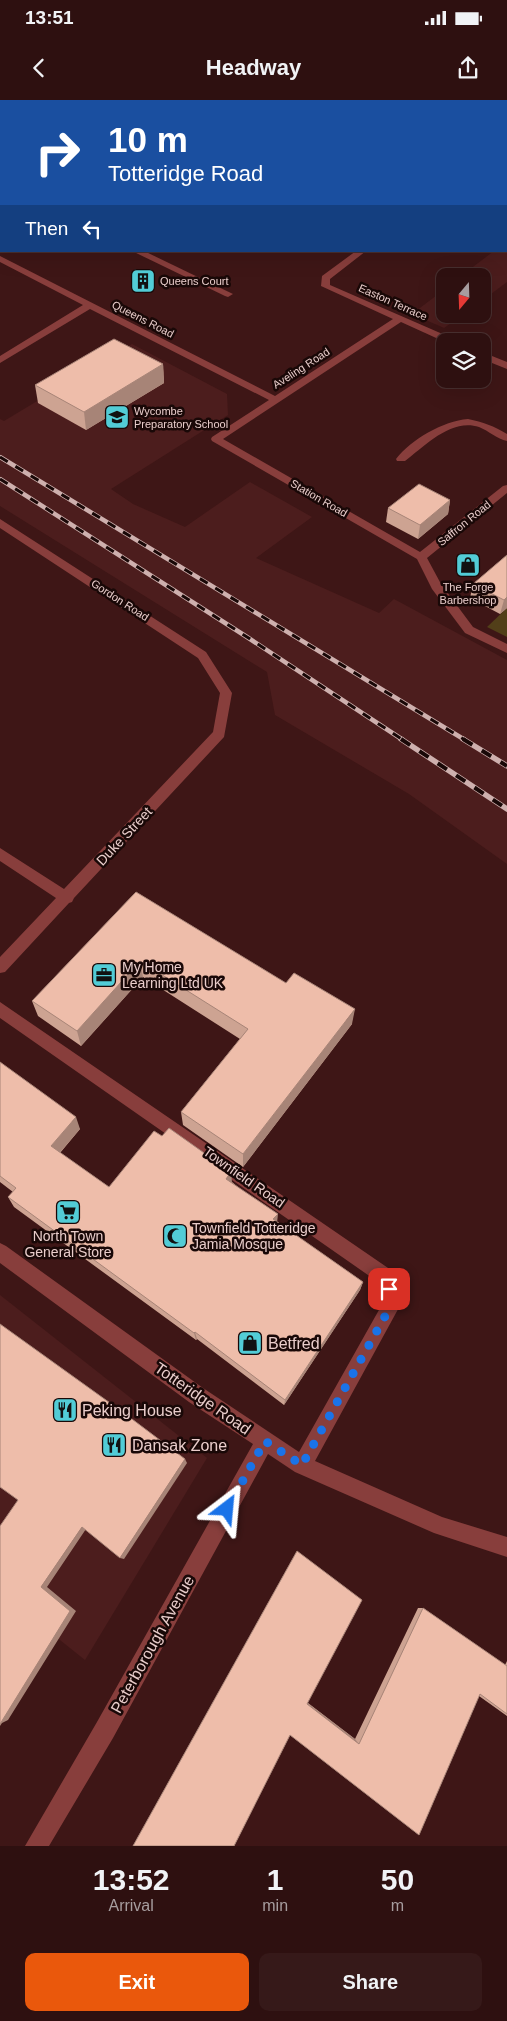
<!DOCTYPE html>
<style>
:root{--surface:#2e1010;--page:#361919;--text:#f1f3f6;--muted:#a79d9f;--line:#493030;--accent:#ea580c}
body{margin:0;font-family:Arial,sans-serif;background:var(--page);color:var(--text);height:100vh;display:flex;flex-direction:column;font-size:19px;white-space:nowrap}
*{box-sizing:border-box;margin:0}
p{font-size:16px;color:var(--muted)}
.icon{flex:none;width:28px;height:28px;fill:none;stroke:currentColor;stroke-width:2;stroke-linecap:round;stroke-linejoin:round}
.map{position:relative;height:1746px;overflow:hidden}
.drawer{display:flex;flex-direction:column;background:var(--surface);flex:1}
.drawer>*{flex:none}
.banner{position:absolute;left:0px;top:0px;width:508px;height:152px;box-shadow:0 5px 20px #0002,0 0 0 1px var(--line);background:#1a4fa0;color:#fff;overflow:hidden}
.needle{width:32px;rotate:199deg}
.fabs{position:absolute;left:436px;top:168px;display:grid;gap:10px}
.fabs a{display:grid;place-items:center;width:55px;height:55px;border-radius:10px;background:var(--surface);box-shadow:0 5px 20px #0002,0 0 0 1px var(--line);font-size:25px}
.pin{position:absolute;display:grid;place-items:center;width:42px;height:42px;color:#fff;margin:-21px;border-radius:10px;box-shadow:0 2px 8px #0006}
.me{position:absolute;width:55px;margin:-28px;rotate:29deg;stroke-linejoin:round;filter:drop-shadow(0 0 4px #0008)}
.turn{display:flex;align-items:center;gap:18px;height:105px;padding:0 25px;font-size:22px}
.turn .icon{width:65px;height:65px;stroke-width:2.5}
.turn b{display:block;font-size:35px;line-height:42px}
.then{display:flex;align-items:center;height:48px;padding:0 25px;background:#0003;gap:10px;font-size:19px}
.eta{display:flex;justify-content:space-evenly;align-items:center;height:85px;text-align:center}
.eta b{font-size:30px;font-weight:700;line-height:35px}
.action{display:flex;gap:10px;margin-top:auto;padding:10px 25px}
.action a{flex:1;height:58px;border-radius:10px;background:var(--accent);color:#fff;font-size:20px;font-weight:700;line-height:58px;text-align:center}
.action a+a{background:var(--page);color:var(--text)}
.status{display:flex;justify-content:space-between;align-items:center;height:35px;padding:0 25px;background:var(--surface);direction:ltr}
.status svg{height:14px;fill:currentColor}
header{display:flex;justify-content:space-between;align-items:center;height:65px;padding:0 25px;background:var(--surface);font-size:22px;font-weight:700}
.map>svg:first-child{display:block}
</style>
<div class="status"><b>13:51</b><svg viewBox="0 0 49 12"><path d="M0 12V9h3v3zM5 12V6h3v6zM10 12V3h3v9zM15 12V0h3v12zM26 1h20v11H26zM47 4h2v5h-2z"/></svg></div>
<header><svg class="icon" aria-label="back" viewBox="0 0 24 24"><path d="M15 5l-7 7 7 7"/></svg>Headway<svg class="icon" aria-label="share" viewBox="0 0 24 24"><path d="M12 15V3M7 8l5-5 5 5M5 13v7h14v-7"/></svg></header>
<div class="map">
<svg width="507" height="1746" viewBox="0 0 507 1746">
<rect width="100%" height="100%" fill="#3e1616"/>
<g fill="#4c1d1d">
<path d="M507,142V182L483,200L482,176H461L494,151H506Z"/>
<path d="M445,189V214H464L444,228L412,214Z"/>
<path d="M132,244L227,294L228,315L111,389L133,404L185,427L250,382L312,417L256,458L379,513L394,499L507,560V764L409,694L275,615L267,572L0,406V319L4,321Z"/>
<path d="M0,1195L207,1358L85,1560L0,1492Z"/>
</g>
<g fill="#523f19">
<path d="M336,0H507V40L506,1Z"/>
<path d="M507,508V537L487,527Z"/>
</g>
<g fill="none" stroke-linecap="round" stroke-linejoin="round">
<g fill="#001215" fill-rule="evenodd">
<path d="M311,0H351L352,1H312Z"/>
<rect x="506" y="34" width="1" height="22"/>
</g>
<g fill="#883e3c" fill-rule="evenodd">
<rect x="0" y="75" width="1" height="5"/>
<path d="M1,105V111L0,112V106Z"/>
<path d="M132,151H144L233,194L228,197L225,196Z"/>
<path d="M356,151H366L330,179V185L454,239L456,241L445,242L401,222L223,339L420,452L503,386L507,385V393L427,458L441,484L473,527L507,544V553L465,533L432,489L417,459L212,341L211,339L212,337L269,300L90,209L0,263V256L83,205L0,162V156L275,296L393,219L321,186L322,176Z"/>
<path d="M482,252L507,262V269L482,259Z"/>
<path d="M468,319C483,322 494,326 507,334V341C497,339 489,331 479,327C451,318 425,346 405,361H397L396,359C412,339 443,321 468,319Z"/>
<path d="M0,419L206,552L232,593L224,637L74,798L72,802L69,803L5,872L0,873V857L56,798L0,761V748L64,789L213,632L220,593L198,558L0,428Z"/>
<path d="M0,902L391,1170L402,1202L315,1361L442,1417L507,1437V1457L434,1433L295,1372L268,1354L113,1638L49,1746H25L97,1622L253,1344L189,1302L0,1163V1143L6,1146L203,1288L299,1352L384,1201L378,1182L0,918Z"/>
</g>
<g fill="#e84c51" fill-rule="evenodd">
<path d="M245,0H256L257,1H246Z"/>
<rect x="506" y="84" width="1" height="4"/>
</g>
<defs>
<g id="rail-far1">
<path d="M0,357L465,640"/>
<path d="M0,379L247,537L403,640"/>
</g>
<g id="rail">
<path d="M401,639L507,709"/>
<path d="M463,639L507,666"/>
</g>
</defs>
<use href="#rail-far1" stroke="#ceb0ae" stroke-width="4.5"/>
<use href="#rail" stroke="#ceb0ae" stroke-width="5.5"/>
<use href="#rail-far1" stroke="#190807" stroke-width="3" stroke-dasharray="9" stroke-linecap="butt"/>
<use href="#rail" stroke="#190807" stroke-width="4" stroke-dasharray="11" stroke-linecap="butt"/>
</g>
<g fill="#cda392">
<path d="M163,264L164,283L86,330L38,303L35,285Z"/>
<path d="M450,400L448,414L418,439L386,422L388,408Z"/>
<path d="M507,455V508L500,514L470,498L473,484Z"/>
<path d="M136,792L352,924L243,1067L183,1025L181,1012L240,939L143,877L81,946L38,916L32,901Z"/>
<path d="M0,962L80,1029L60,1053L109,1087L232,1082L277,1122L363,1182L360,1190L284,1305L197,1239L196,1240L14,1107L8,1097L13,1092L0,1082Z"/>
<path d="M296,1453L308,1603L355,1639L418,1508H423L505,1565L507,1561V1616L479,1596L419,1735L290,1635L234,1746H133Z"/>
</g>
<g fill="#a78477">
<path d="M163,264L164,283L86,330L84,312Z"/>
<path d="M450,400L448,414L418,439L420,425Z"/>
<path d="M507,497V508L500,514L504,500Z"/>
<path d="M140,861L143,877L81,946L77,931Z"/>
<path d="M355,909L352,924L243,1067V1054Z"/>
<path d="M76,1017L80,1029L56,1057L51,1046Z"/>
<path d="M231,1072L232,1082L226,1089V1079Z"/>
<path d="M278,1114L277,1123L273,1119Z"/>
<path d="M363,1182L360,1190L284,1305L285,1300Z"/>
<path d="M195,1232L197,1239L196,1240L194,1233Z"/>
<path d="M185,1359L187,1363L124,1459L120,1458Z"/>
<path d="M82,1427L86,1429L47,1487L76,1511L8,1620L2,1623L0,1626V1620L41,1487Z"/>
<path d="M305,1601L355,1639L359,1644L307,1604Z"/>
</g>
<g fill="#eebdaa" stroke="#a78477">
<path d="M202,0H209L213,1H199Z"/>
<path d="M114,239L163,264L84,312L35,285Z"/>
<path d="M419,384L450,400L420,425L388,408Z"/>
<path d="M507,455V497L504,500L473,484Z"/>
<path d="M136,792L286,883L294,873L355,909L243,1054L181,1012L248,929L140,861L77,931L32,901Z"/>
<path d="M0,962L76,1017L51,1046L109,1087L154,1031L162,1036L169,1028L231,1072L226,1079L278,1114L273,1119L363,1182L285,1300L195,1232L194,1233L8,1097L16,1088L0,1076Z"/>
<path d="M0,1224L124,1313L185,1359L120,1458L82,1427L41,1487L70,1511L0,1624V1426L18,1400L0,1387Z"/>
<path d="M297,1451L362,1500L307,1604L359,1644L423,1508L507,1566V1614L480,1594L419,1735L290,1635L234,1746H133Z"/>
</g>
<g fill="none" stroke-linecap="round" stroke-linejoin="round">
<path stroke="#1a73e8" stroke-width="9" stroke-dasharray="0 16.2" d="M227,1409L265,1341L302,1365L393,1202L389,1189"/>
</g>
<defs>
<symbol id="building-square" viewBox="-11 -11 22 22"><rect x="-9" y="-9" width="18" height="18" rx="4" fill="#52ccd6" stroke="#190807"/><path d="M-4-6H4V6H1V3H-1V6H-4ZM-2.5-4.3h1.7v1.8h-1.7ZM.8-4.3h1.7v1.8H.8ZM-2.5-1h1.7V.8h-1.7ZM.8-1h1.7V.8H.8Z" fill="#111"/></symbol>
<symbol id="school-square" viewBox="-11 -11 22 22"><rect x="-9" y="-9" width="18" height="18" rx="4" fill="#52ccd6" stroke="#190807"/><path d="M0-5L7-2L0 1L-7-2ZM-4 1L0 2.5L4 1V4Q0 6-4 4Z" fill="#111"/></symbol>
<symbol id="shop-square" viewBox="-11 -11 22 22"><rect x="-9" y="-9" width="18" height="18" rx="4" fill="#52ccd6" stroke="#190807"/><path d="M-5-2.5h2.3a2.7 3.5 0 0 1 5.4 0H5L5.5 6h-11ZM-1.5-2.5h3a1.5 2.3 0 0 0-3 0Z" fill="#111"/></symbol>
<symbol id="office-square" viewBox="-11 -11 22 22"><rect x="-9" y="-9" width="18" height="18" rx="4" fill="#52ccd6" stroke="#190807"/><path d="M-6-3h4V-5.5h4V-3h4V5H-6ZM-1-4.5V-3h2v-1.5ZM-6 0V1H6V0Z" fill="#111"/></symbol>
<symbol id="supermarket-square" viewBox="-11 -11 22 22"><rect x="-9" y="-9" width="18" height="18" rx="4" fill="#52ccd6" stroke="#190807"/><path d="M-6-5.5h2.5l.6 2H6L4.5 2H-2.5L-4.4-4H-6ZM-1.5 3.2a1.3 1.3 0 1 0 .1 0ZM3 3.2a1.3 1.3 0 1 0 .1 0Z" fill="#111"/></symbol>
<symbol id="mosque-square" viewBox="-11 -11 22 22"><rect x="-9" y="-9" width="18" height="18" rx="4" fill="#52ccd6" stroke="#190807"/><path d="M3.5-4.9A6 6 0 1 0 3.5 4.9A5 5 0 1 1 3.5-4.9Z" fill="#111"/></symbol>
<symbol id="restaurant-square" viewBox="-11 -11 22 22"><rect x="-9" y="-9" width="18" height="18" rx="4" fill="#52ccd6" stroke="#190807"/><path d="M-5-6h1v4h1v-4h1v4h1v-4h1v5L-1.5 .5V6h-2V.5L-5-1ZM5-6V6H3V1.5H1.5Q1.5-4 5-6Z" fill="#111"/></symbol>
</defs>
<g fill-rule="evenodd">
<use href="#building-square" x="129" y="167" width="28" height="28"/>
<use href="#school-square" x="103" y="303" width="28" height="28"/>
<use href="#shop-square" x="454" y="451" width="28" height="28"/>
<use href="#office-square" x="90" y="861" width="28" height="28"/>
<use href="#supermarket-square" x="54" y="1098" width="28" height="28"/>
<use href="#mosque-square" x="161" y="1122" width="28" height="28"/>
<use href="#shop-square" x="236" y="1229" width="28" height="28"/>
<use href="#restaurant-square" x="51" y="1296" width="28" height="28"/>
<use href="#restaurant-square" x="100" y="1331" width="28" height="28"/>
</g>
<g text-anchor="middle" stroke-width="5" stroke-linejoin="round" paint-order="stroke">
<g font-size="11" fill="#e9cdcb" stroke="#190807" text-anchor="start">
<text x="160" y="185">Queens Court</text>
<text x="134" y="315">Wycombe<tspan x="134" dy="13">Preparatory School</tspan></text>
<text x="468" y="491" text-anchor="middle">The Forge<tspan x="468" dy="13">Barbershop</tspan></text>
</g>
<g font-size="11" fill="#e9cdcb" stroke="#190807">
<text transform="translate(393 202) rotate(24)" y="4">Easton Terrace</text>
<text transform="translate(143 219) rotate(27)" y="4">Queens Road</text>
<text transform="translate(301 268) rotate(-33)" y="4">Aveling Road</text>
<text transform="translate(319 398) rotate(30)" y="4">Station Road</text>
<text transform="translate(464 423) rotate(-39)" y="4">Saffron Road</text>
<text transform="translate(120 500) rotate(33)" y="4">Gordon Road</text>
</g>
<g font-size="14" fill="#e9cdcb" stroke="#190807">
<text transform="translate(124 736) rotate(-47)" y="5">Duke Street</text>
<text transform="translate(244 1077) rotate(35)" y="5">Townfield Road</text>
</g>
<g font-size="14" fill="#e9cdcb" stroke="#190807" text-anchor="start">
<text x="122" y="872">My Home<tspan x="122" dy="16">Learning Ltd UK</tspan></text>
<text x="192" y="1133">Townfield Totteridge<tspan x="192" dy="16">Jamia Mosque</tspan></text>
<text x="68" y="1141" text-anchor="middle">North Town<tspan x="68" dy="16">General Store</tspan></text>
</g>
<g font-size="16" fill="#e9cdcb" stroke="#190807" text-anchor="start">
<text x="268" y="1249">Betfred</text>
<text x="82" y="1316">Peking House</text>
<text x="132" y="1351">Dansak Zone</text>
</g>
<g font-size="16" fill="#e9cdcb" stroke="#190807">
<text transform="translate(203 1298) rotate(35)" y="6">Totteridge Road</text>
<text transform="translate(152 1544) rotate(-61)" y="6">Peterborough Avenue</text>
</g>
</g>
</svg>
<div class="fabs">
<a><svg class="needle" viewBox="-14 -14 28 28"><path d="M0-13l5 13h-10z" fill="#e53935"/><path d="M0 13l5-13h-10z" fill="#a79d9f"/></svg></a>
<a><svg class="icon" aria-label="layers" viewBox="0 0 24 24"><path d="M12 4l9 5-9 5-9-5zM3 14l9 5 9-5"/></svg></a>
</div>
<div class="pin" style="left:389px;top:1189px;background:#d93025"><svg class="icon" aria-label="arrive" viewBox="0 0 24 24"><path d="M6 21V4h12l-3 4 3 4H6"/></svg></div>
<svg class="me" style="left:227px;top:1409px" viewBox="-20 -20 40 40"><path d="M0-17L14 15 0 8-14 15z" fill="#1a73e8" stroke="#fff" stroke-width="4"/></svg>
<div class="banner">
<div class="turn"><svg class="icon" aria-label="right" viewBox="0 0 24 24"><path d="M7 20v-9h11M14 6l5 5-5 5"/></svg><div><b>10 m</b>Totteridge Road</div></div>
<div class="then">Then<svg class="icon" aria-label="left" viewBox="0 0 24 24"><path d="M17 20v-9H6M10 6l-5 5 5 5"/></svg></div>
</div>
</div>
<section class="drawer">
<div class="eta">
<div><b>13:52</b><p>Arrival</p></div>
<div><b>1</b><p>min</p></div>
<div><b>50</b><p>m</p></div>
</div>
<div class="action"><a>Exit</a><a>Share</a></div>
</section>
